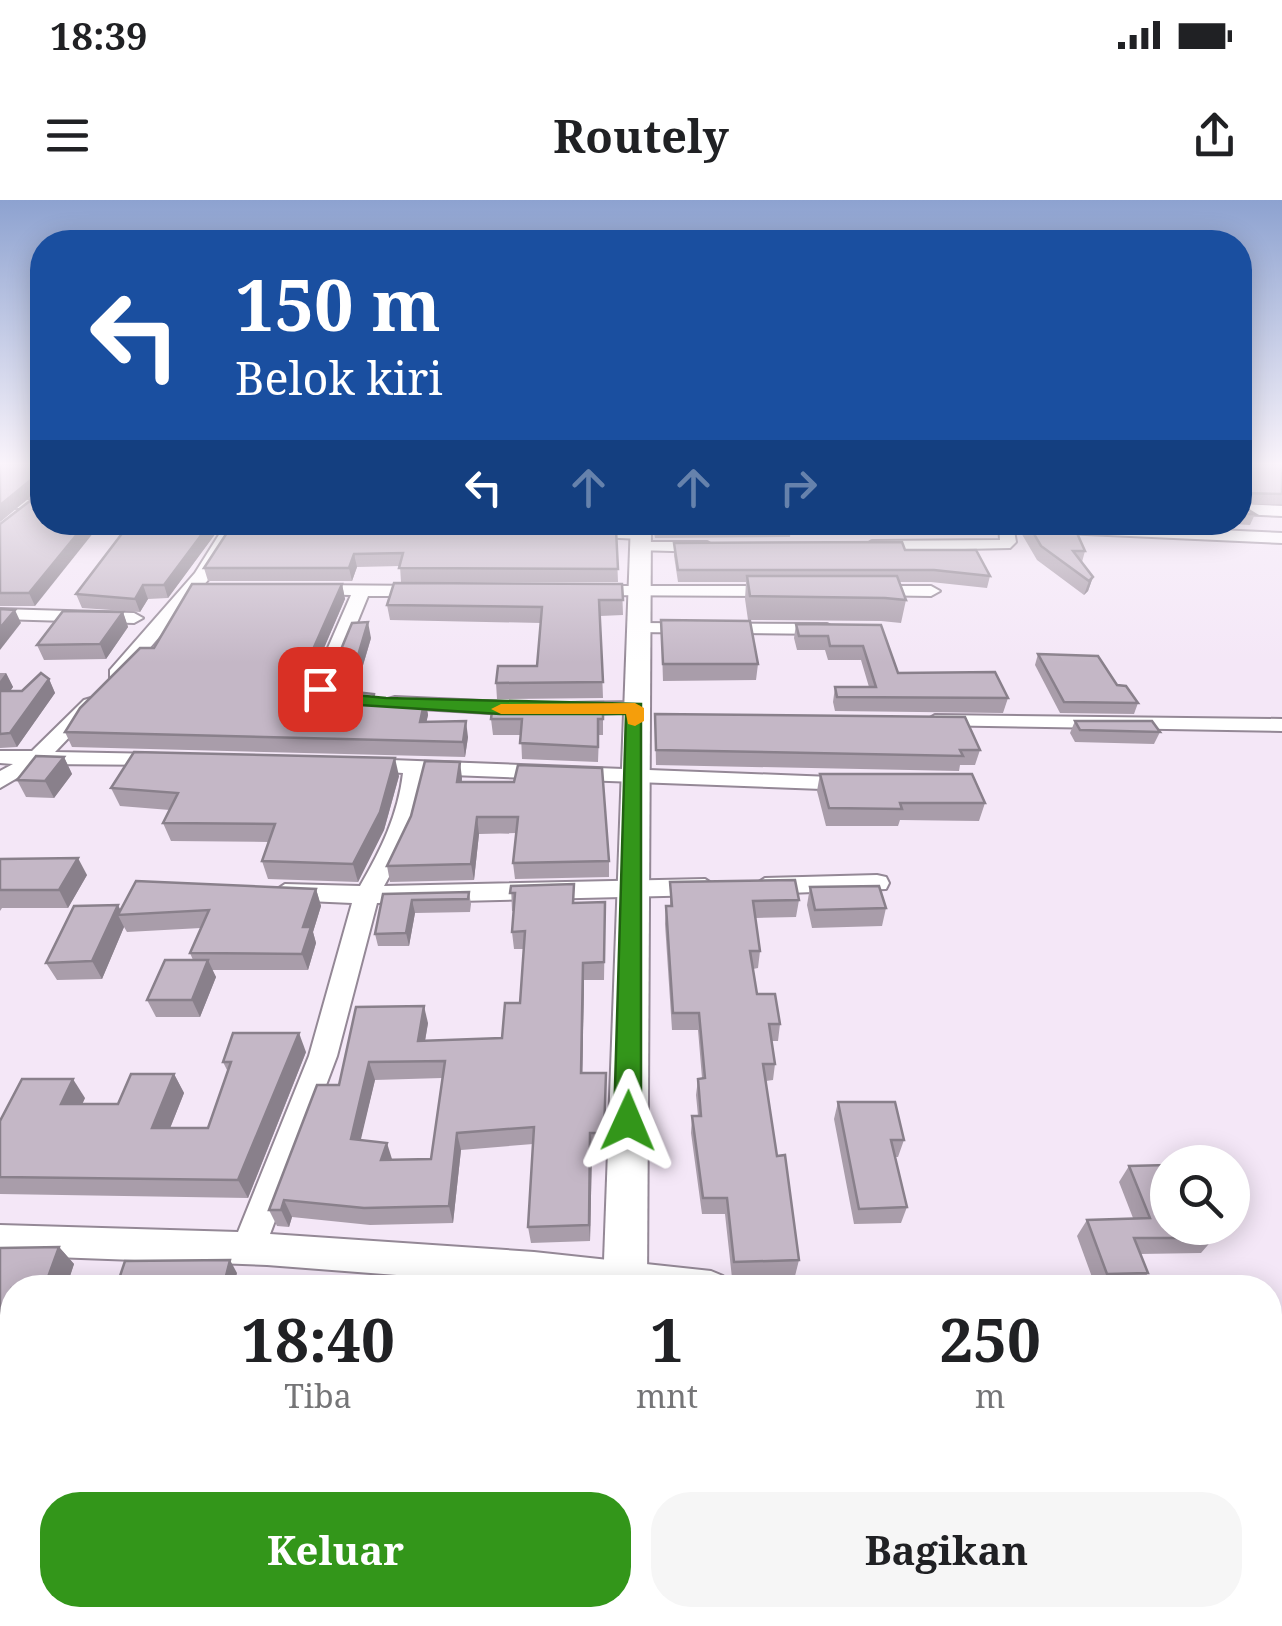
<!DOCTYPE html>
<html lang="id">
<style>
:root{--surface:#fff;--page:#f6f6f6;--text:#202124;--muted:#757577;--accent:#33961a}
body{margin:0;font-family:"Noto Serif",serif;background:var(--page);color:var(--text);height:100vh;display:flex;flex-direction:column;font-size:38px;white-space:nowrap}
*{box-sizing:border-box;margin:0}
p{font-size:32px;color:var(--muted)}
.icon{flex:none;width:55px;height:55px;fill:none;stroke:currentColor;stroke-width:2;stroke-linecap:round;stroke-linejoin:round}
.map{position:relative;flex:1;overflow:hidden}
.panel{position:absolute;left:0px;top:1075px;width:1282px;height:352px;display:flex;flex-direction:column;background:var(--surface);border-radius:40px 40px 0 0;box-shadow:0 5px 25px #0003}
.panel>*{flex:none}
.top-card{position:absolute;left:30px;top:30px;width:1222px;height:305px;border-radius:40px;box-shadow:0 5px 25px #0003;background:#1a4fa0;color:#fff;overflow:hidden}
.buttons{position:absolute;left:1150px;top:945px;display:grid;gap:20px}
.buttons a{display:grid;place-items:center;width:100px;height:100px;border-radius:50%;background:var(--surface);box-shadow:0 5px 25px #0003;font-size:50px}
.pin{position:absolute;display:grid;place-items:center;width:85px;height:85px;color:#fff;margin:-42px;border-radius:20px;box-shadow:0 5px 15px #0006}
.me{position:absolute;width:110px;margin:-55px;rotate:1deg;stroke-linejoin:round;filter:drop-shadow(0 0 8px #0008)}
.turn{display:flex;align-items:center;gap:35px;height:210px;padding:0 40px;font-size:45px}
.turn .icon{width:130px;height:130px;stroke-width:2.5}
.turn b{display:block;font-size:70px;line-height:85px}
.lanes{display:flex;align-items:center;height:95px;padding:0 40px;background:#0003;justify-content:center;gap:50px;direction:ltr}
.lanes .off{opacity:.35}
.eta{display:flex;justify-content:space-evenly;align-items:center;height:170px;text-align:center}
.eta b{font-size:60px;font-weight:700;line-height:70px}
.action{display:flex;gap:20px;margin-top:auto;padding:20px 40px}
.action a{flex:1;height:115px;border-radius:40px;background:var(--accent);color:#fff;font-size:40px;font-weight:700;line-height:115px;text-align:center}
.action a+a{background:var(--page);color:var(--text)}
.status{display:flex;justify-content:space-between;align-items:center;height:70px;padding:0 50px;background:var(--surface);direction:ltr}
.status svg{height:28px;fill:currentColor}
header{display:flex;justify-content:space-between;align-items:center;height:130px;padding:0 40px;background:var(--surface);font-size:45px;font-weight:700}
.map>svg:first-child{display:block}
</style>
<div class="status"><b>18:39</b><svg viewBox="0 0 49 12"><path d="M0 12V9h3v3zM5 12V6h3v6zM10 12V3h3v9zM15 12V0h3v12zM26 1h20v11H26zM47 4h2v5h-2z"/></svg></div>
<header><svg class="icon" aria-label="menu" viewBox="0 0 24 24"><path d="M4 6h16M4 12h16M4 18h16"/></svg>Routely<svg class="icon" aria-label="share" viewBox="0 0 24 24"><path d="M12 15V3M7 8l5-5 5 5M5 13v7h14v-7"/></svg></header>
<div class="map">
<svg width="1282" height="1426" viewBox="0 0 1282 1426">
<rect width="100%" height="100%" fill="#f4e7f7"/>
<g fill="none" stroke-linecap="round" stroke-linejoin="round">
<defs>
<g id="street">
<rect x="0" y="300" width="42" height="8"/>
<path d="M1240,304L1282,306V316L1240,314Z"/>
<path d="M227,322H242L208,380L124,478H110V470L195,373Z"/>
<path d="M999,322L1013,325L1016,342L1010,348L872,351L864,346L872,341L1000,340Z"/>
<path d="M1046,322L1282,333V343L1042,332L1034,327Z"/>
<path d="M584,328L641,329L649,334L641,339L578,336V330Z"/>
<path d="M642,342H707L715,347L707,352L636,350L634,347Z"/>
<path d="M310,385L425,386L434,391L425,396H368L330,489L352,496V504L317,500L310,489L351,395L304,394L301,390Z"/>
<path d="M590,386H780L789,391L780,396L584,395V387Z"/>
<path d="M870,386H931L940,391L931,396L864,395L861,391Z"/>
<path d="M0,409L134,413L143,418L134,423L0,419Z"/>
<path d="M637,423L827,424L836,429L827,434L631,432V424Z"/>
<path d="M395,497L525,503L535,509L525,515L388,507V499Z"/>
<path d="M91,498L101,504L55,552L160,554L168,555V565L41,564L0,588V571L13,564L0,563V551H32L84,500Z"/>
<path d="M635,502L645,508L642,512L570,515L560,509L570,503Z"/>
<path d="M935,515L1282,519V531L928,525L925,521Z"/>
<path d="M365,559L857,578L860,583L857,588L849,590L425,574C420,615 405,650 384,686L705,679L717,687L705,695L377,703L337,856L270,1034L534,1052L711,1071L723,1076L728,1088H565L267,1065L0,1055V1025L238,1032L309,856L352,703L285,700L273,692L285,684L360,686C381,650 398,615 403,573L357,570L354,565Z"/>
<path d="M877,675L886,677L889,683L886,689L765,694L753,686L765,678Z"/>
</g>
<g id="secondary">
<path d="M631,322H651L647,1088H603Z"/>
<path d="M597,1415H651L652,1426H596Z"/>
</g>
</defs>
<use href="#street" stroke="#948896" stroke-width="4"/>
<use href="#secondary" stroke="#948896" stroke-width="4"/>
<use href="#street" fill="#fff" fill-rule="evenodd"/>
<use href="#secondary" fill="#fff" fill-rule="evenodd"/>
</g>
<g fill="#a99daa" fill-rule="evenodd">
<path d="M42,264L35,406H0V324L39,294V290L0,322Z"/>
<path d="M1240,264H1282V304H1242L1240,314Z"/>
<path d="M1240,314H1255L1250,325L1199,322H1240Z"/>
<path d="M109,322H224L168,398L148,399L140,412L82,408L76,394L123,333Z"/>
<path d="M234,322H407L406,324L289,323L284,325L616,330L618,382H401L400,366L357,367L352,381H208L204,368Z"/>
<path d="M449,322H629L627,325L449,324Z"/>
<path d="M652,322H790L791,327L790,337L655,338Z"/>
<path d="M1022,322H1072L1085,351L1082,362L1093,377L1088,391L1084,395L1037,360L1020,331Z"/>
<path d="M674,343L905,350L990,376L987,388L931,382H899L906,400L901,423L881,421L748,420L745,399L746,382H678L674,356Z"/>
<path d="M342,384L345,399L308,484L310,487L375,500L425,499L428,515L426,522L468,537L465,557L72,547L65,532L154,448Z"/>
<path d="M622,384L623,415L600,416L603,498L497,499L496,483L537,466L541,423L390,420L387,405Z"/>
<path d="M123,412L128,427L106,459L44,460L37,445Z"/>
<path d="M661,420L758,464L756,480L663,481Z"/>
<path d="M796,424L881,425L898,473L1008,498L1003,513L835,511L833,502L835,487H869L861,460H828L825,450H797L794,438Z"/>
<path d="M371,438L356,489L336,488L332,471Z"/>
<path d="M1038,454L1117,485L1138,503L1134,514L1060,513L1035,465Z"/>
<path d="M0,473H6L13,487L10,491H22L49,479L55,493L17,547L0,548Z"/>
<path d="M603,502V535H599L598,562L522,559L521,535H493L491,519Z"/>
<path d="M655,514L980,550L975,565H960L959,571L656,565Z"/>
<path d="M1075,521L1160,532L1154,544L1075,542L1070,533Z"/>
<path d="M64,557L72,574L54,598L26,597L17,580Z"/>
<path d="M820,574L985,603L979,621L900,620L898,626H826L817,591Z"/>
<path d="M399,576L384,630L358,682L268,679L262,661L269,642L171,641L163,623L170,610L120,606L111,588Z"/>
<path d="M462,578V582L609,661V677L515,679L513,663L516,633L479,634L474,680L390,682L387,666Z"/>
<path d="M0,659L87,675L68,708H2L0,711Z"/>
<path d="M670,682L799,700L796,717L755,718L760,751L758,768L753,769L757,794L780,824L778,841H772L775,864L773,880L766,881L777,956L799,1060L795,1076L732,1078L725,1014H702L691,933L692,916H698L696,895L698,879L702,878L698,830H672L665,724L666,706H670Z"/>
<path d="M511,686L575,703L605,720L604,780H584L582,873L606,890L604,950H592L590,1041L531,1043L528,1027L533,944L461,950L453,1023L370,1025L292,1017L289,1027L277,1026L269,1010L339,885L356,807L428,823L425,841L502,838L520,803L524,749H514L512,732L514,711H512ZM442,878L431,959L392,960L360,940L375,880Z"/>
<path d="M810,687L886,708L882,726L812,728L807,705Z"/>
<path d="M316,689L321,706L313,732L316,743L308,770H212L216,777L200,817H156L147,800L193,760L190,753L201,728L127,732L124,727L102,779L57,780L46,763L118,705L120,710Z"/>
<path d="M469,692L471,704L470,712L415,713L409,746H378L375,734L383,694Z"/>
<path d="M306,852L248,998L0,994V921L85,898L82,904H118L174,874L184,893L170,928H208L228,872L223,862Z"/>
<path d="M838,902L904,940L898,957H895L907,1007L901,1023L854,1024L834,919Z"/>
<path d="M1129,966L1214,1038L1201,1053L1140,1054L1148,1073L1137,1088H1096L1077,1036L1087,1020L1133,1018L1119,982Z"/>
<path d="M59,1047L74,1064L66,1088H12V1237L0,1238V1048Z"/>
<path d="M655,1415H1097L1100,1426H656Z"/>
</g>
<g fill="#89808b">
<path d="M37,275L42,287L0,322V305Z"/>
<path d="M87,322H102L35,406L29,393Z"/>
<path d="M211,322H224L168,398L164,385Z"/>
<path d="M354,354L357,367L352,381L349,368Z"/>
<path d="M1093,377L1088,391L1084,395L1089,381Z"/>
<path d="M342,384L345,399L307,488L303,472Z"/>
<path d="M143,385L148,399L140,412L135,399Z"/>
<path d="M15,410L21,423L0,450V428Z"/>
<path d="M123,412L128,427L106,459L100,444Z"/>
<path d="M368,422L371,438L356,489L353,472Z"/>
<path d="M6,473L13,487L0,505V481Z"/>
<path d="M49,479L55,493L17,547L10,533Z"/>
<path d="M425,499L428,515L423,538L420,522Z"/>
<path d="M466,521L468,537L465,557L463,542Z"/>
<path d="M64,557L72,574L54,598L45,581Z"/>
<path d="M395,558L399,576L384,630L358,682L353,664Z"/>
<path d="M460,562L462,578L459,599L457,582Z"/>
<path d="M477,617L479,634L474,680L471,664Z"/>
<path d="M78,658L87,675L68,708L59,690Z"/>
<path d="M316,689L321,706L313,732L316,743L308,770L302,754L303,727Z"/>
<path d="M412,700L415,713L409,746L406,733Z"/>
<path d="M118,705L123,715H118L124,727L102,779L92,761Z"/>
<path d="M208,760L216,777L200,817L192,800Z"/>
<path d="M583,763L584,780L582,890L581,873Z"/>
<path d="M424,806L428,823L422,858L418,841Z"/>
<path d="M299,833L306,852L248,998L238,980Z"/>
<path d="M369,862L375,880L357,956L351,939Z"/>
<path d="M174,874L184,893L163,946L152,928Z"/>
<path d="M73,879L85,898L74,922L61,904Z"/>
<path d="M457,933L461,950L453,1023L449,1006Z"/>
<path d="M590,933L592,950L590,1041L589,1025Z"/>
<path d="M387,943L392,959L381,960Z"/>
<path d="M284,1000L292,1017L289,1027L281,1010Z"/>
<path d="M59,1047L74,1064L66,1088H44Z"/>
<path d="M230,1060L237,1073L234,1088H223Z"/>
<path d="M488,1415H494L493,1426H487Z"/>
</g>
<g fill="#c4b7c6" stroke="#89808b" stroke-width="2.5" fill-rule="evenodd">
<path d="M0,264H42V322H87L29,393H0V324L39,294L37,275L0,305Z"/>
<path d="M1240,264H1282V294L1241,293L1242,306L1255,314H1240Z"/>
<path d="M121,322H211L164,385H143L135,399L76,394L127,327Z"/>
<path d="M234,322H277V325L616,330L618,369L399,368L403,353L354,354L349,368H204Z"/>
<path d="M654,322H790L791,327H655Z"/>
<path d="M1027,322H1072L1085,351H1073L1093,377L1089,381L1041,346Z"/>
<path d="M902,342L905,350H976L990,376L934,370H678L674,343Z"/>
<path d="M747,376H897L906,400L885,398L750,396Z"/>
<path d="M394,383L622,384L623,400H599L603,482L496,483L498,466H537L542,407L387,405Z"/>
<path d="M192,384H342L303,472L310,487L374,494L373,500L425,499L420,522L466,521L463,542L65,532L80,508L140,448H154Z"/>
<path d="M0,409L15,410L0,428Z"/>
<path d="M63,411L123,412L100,444L37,445Z"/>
<path d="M661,420L750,421L758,464H663Z"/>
<path d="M368,422L353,472L332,471L352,423Z"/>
<path d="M796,424L881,425L898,473L995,472L1008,498L837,497L835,487H876L863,446H830L828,436H799Z"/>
<path d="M1038,454L1098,456L1117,485L1126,486L1138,503L1064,502Z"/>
<path d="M41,473L49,479L10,533L0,534V491H22Z"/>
<path d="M603,502V519H598V547L520,543L522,519H491L493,503Z"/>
<path d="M655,514L965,517L980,550H960L963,556L656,550Z"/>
<path d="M1075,521H1152L1160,532L1080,530Z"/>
<path d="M134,552L395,558L380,612L353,664L262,661L275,624L163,623L178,593L111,588Z"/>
<path d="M36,556L64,557L45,581L17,580Z"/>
<path d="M425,561L460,562L457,582H514L518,565L602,568L609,661L513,663L518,617H477L471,664L387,666L411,616Z"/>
<path d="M820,574H972L985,603H900L902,609L829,608Z"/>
<path d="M78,658L59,690H0V659Z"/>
<path d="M795,680L799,700L753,701L760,751H750L757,794H775L780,824H769L775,864H763L777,956L785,955L799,1060L734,1062L727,998H703L692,916H701L698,879L705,878L699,813H673L666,706H672L670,682Z"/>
<path d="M136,681L316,689L303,727H311L302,754L190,753L209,710L118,715Z"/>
<path d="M574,684L573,703L605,702L604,762L583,763L581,873H606L604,933H590L589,1025L528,1027L534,927L457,933L449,1006L364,1008L284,1000L281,1010H269L317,885H339L356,807L424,806L418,841L502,838L505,803H520L525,731L512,732L515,693H510L511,686ZM445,861L431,959L381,960L387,943L351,939L369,862Z"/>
<path d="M879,686L886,708L815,710L810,687Z"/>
<path d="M469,692L468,699L412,700L406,733L375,734L383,694Z"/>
<path d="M118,705L92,761L46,763L74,706Z"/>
<path d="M165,760H208L192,800H147Z"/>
<path d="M233,833H299L238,980L0,977V921L22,879H73L61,904H118L131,874H174L152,928H208L231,862H223Z"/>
<path d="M838,902H895L904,940H891L907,1007L859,1009Z"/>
<path d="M1168,965V1028H1209L1214,1038H1134L1148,1073L1107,1074L1087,1020L1150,1018L1129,966Z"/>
<path d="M59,1047L44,1088H12V1221L0,1222V1048Z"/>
<path d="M230,1060L223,1088H116L125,1061Z"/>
<path d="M277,1079L275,1088H251V1080Z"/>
<path d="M1270,1179L1278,1200H1270Z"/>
<path d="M434,1415H488L487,1426H392L434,1424Z"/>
<path d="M656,1415H1097L1100,1426H900L898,1415L813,1419V1426H656Z"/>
</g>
<linearGradient id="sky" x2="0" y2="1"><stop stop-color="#8da2d0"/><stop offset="0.57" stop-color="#faf4fb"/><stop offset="1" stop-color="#faf4fb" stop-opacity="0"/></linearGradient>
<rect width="1282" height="463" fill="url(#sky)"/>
<path fill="#33961a" stroke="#216211" stroke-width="2.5" d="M320,484L334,493L386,498L641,504V921L637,929H618L614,921L626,514H500L329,503L311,489Z"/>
<path fill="#f59e0b" d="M635,503L644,508V521L635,526L628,524L626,514H501L491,509L501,504Z"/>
</svg>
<div class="buttons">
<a><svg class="icon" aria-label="search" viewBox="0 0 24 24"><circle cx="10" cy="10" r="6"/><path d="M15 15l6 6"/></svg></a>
</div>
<div class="pin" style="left:320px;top:489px;background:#d93025"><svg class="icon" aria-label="arrive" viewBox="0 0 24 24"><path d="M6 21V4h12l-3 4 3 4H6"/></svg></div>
<svg class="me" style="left:628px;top:921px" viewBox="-20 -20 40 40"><path d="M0-17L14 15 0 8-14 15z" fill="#33961a" stroke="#fff" stroke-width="4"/></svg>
<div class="top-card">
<div class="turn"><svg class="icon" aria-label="left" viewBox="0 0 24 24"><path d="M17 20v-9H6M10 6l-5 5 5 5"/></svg><div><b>150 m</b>Belok kiri</div></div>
<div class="lanes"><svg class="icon" aria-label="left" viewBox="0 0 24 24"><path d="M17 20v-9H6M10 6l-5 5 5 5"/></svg><svg class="icon off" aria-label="ahead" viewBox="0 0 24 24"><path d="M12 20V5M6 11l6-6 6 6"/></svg><svg class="icon off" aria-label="ahead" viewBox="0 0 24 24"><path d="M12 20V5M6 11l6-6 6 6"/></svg><svg class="icon off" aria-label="right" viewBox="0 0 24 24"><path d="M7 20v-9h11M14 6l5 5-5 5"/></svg></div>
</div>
<section class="panel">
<div class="eta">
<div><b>18:40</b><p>Tiba</p></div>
<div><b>1</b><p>mnt</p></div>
<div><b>250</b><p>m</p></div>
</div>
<div class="action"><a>Keluar</a><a>Bagikan</a></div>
</section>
</div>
